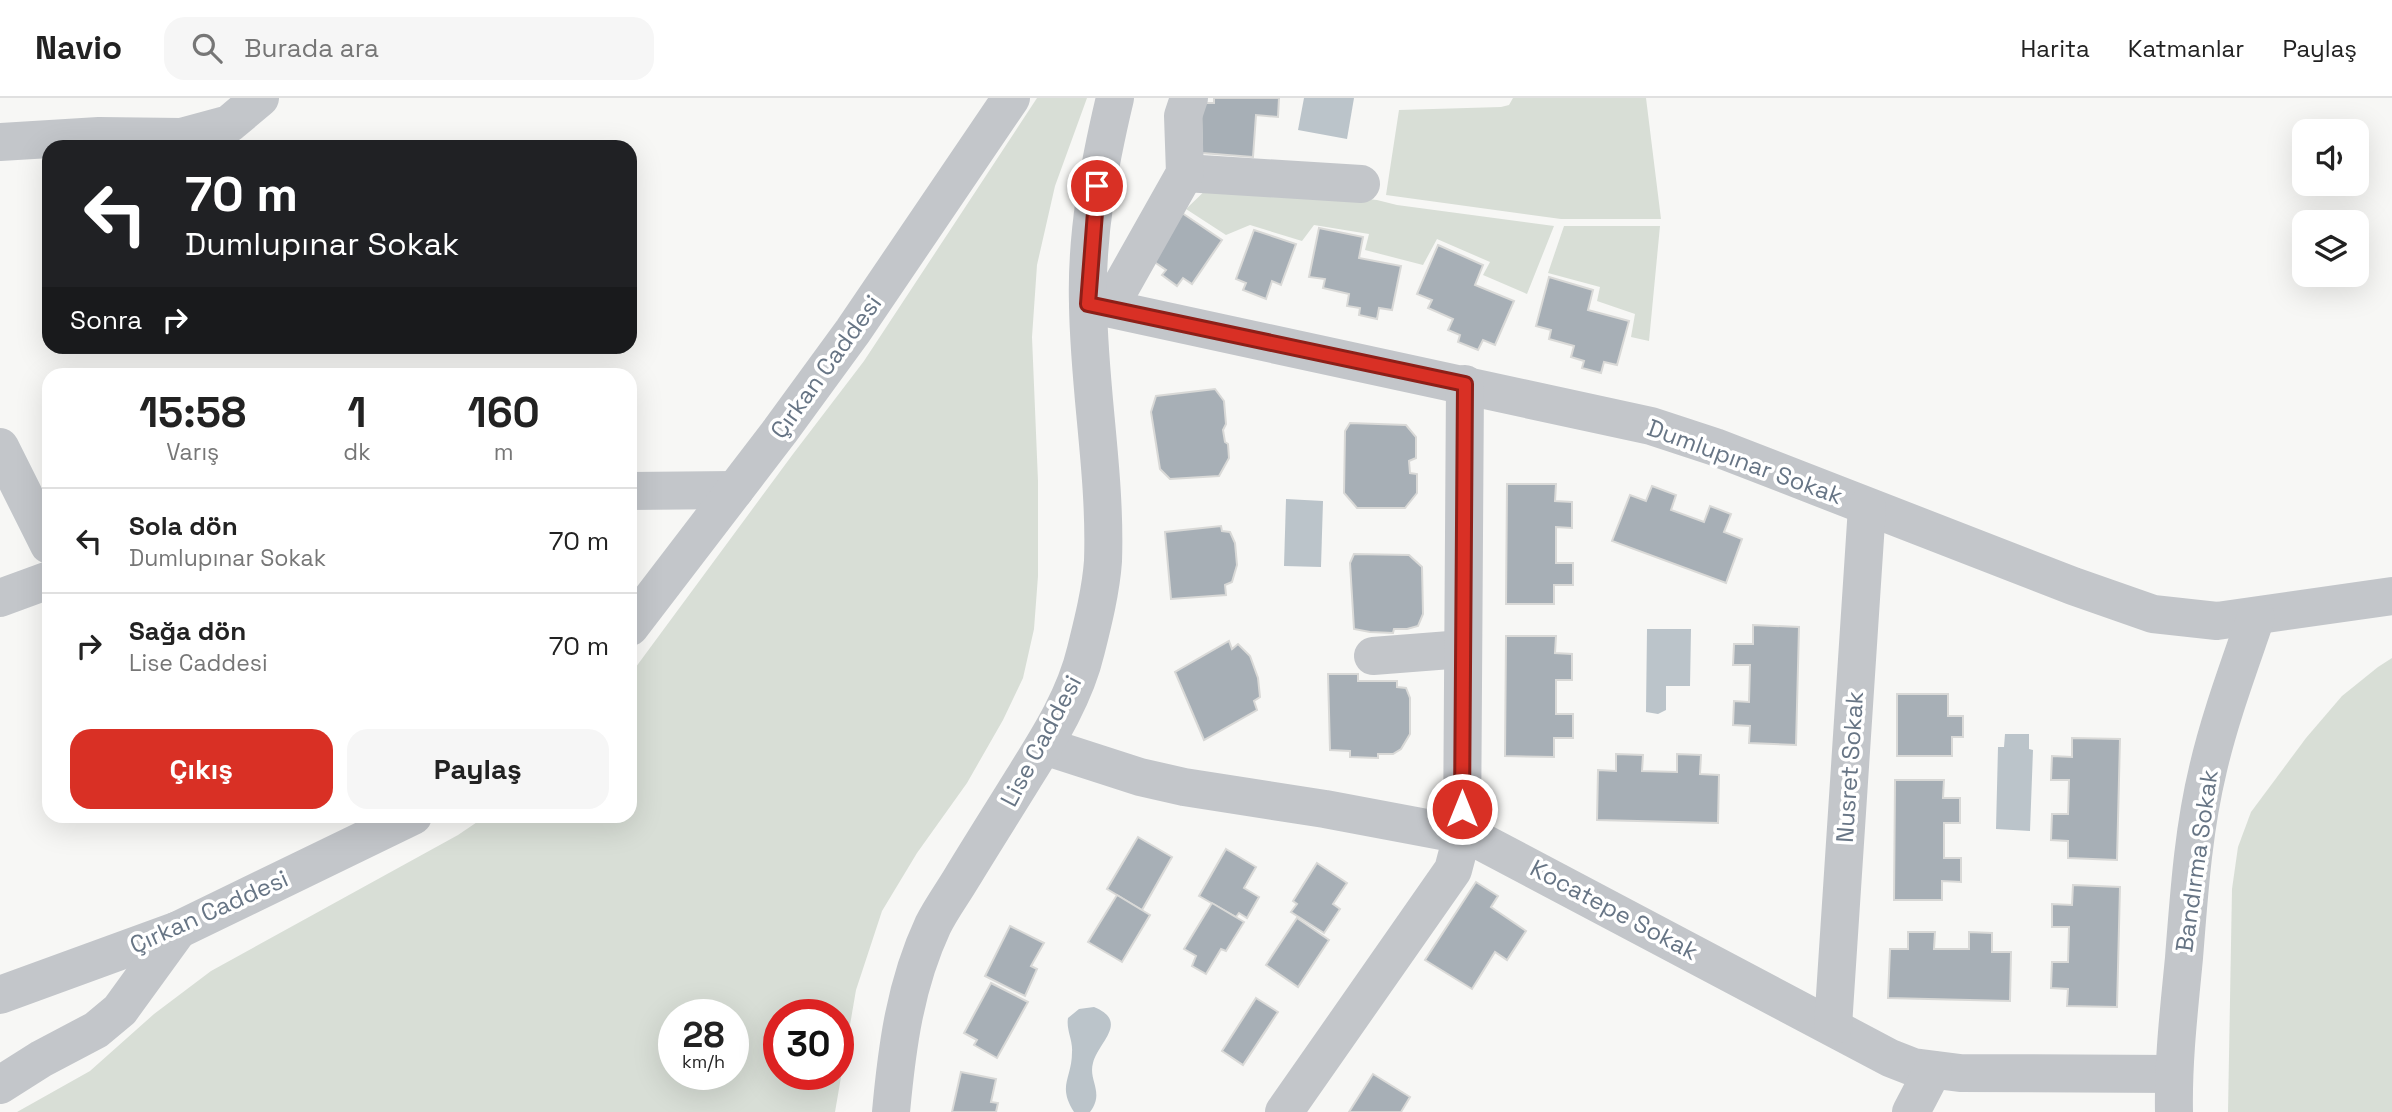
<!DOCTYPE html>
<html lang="tr">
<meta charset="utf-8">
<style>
:root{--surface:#fff;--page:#f6f6f6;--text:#222;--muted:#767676;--line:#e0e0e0;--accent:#d93025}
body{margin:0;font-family:"Space Grotesk",sans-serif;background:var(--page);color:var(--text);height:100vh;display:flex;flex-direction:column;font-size:26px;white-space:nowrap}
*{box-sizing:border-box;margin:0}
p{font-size:23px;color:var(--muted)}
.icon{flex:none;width:38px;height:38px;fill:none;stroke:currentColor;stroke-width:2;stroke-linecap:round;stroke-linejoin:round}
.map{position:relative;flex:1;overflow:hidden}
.panel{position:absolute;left:42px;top:270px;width:595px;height:455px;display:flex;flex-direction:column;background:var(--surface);border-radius:21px;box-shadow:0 7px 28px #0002}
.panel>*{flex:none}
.banner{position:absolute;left:42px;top:42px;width:595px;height:214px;border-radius:21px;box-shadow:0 7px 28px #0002;background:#202124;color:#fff;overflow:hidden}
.fabs{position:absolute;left:2292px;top:21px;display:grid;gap:14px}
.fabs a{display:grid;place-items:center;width:77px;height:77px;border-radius:14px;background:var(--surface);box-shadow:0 7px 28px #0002;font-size:35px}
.speed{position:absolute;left:658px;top:901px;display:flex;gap:14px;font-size:35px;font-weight:700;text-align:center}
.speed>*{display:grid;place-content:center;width:91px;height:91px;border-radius:50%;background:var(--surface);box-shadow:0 7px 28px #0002;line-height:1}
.speed small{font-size:18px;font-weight:400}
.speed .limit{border:10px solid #d22;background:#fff;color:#111}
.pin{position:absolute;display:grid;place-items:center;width:60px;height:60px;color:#fff;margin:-30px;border:4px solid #fff;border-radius:50%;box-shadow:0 2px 7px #0007}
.me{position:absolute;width:77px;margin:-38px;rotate:0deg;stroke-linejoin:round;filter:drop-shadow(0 0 5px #0008)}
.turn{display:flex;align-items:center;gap:24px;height:147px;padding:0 28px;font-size:32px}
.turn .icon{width:91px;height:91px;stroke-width:2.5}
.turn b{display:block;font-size:49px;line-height:60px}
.then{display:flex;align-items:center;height:66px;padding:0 28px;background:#0003;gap:14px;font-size:26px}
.eta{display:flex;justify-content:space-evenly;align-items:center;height:119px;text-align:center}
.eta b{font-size:42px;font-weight:700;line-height:49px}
.cta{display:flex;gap:14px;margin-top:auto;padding:14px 28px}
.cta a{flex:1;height:80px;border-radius:21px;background:var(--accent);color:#fff;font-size:28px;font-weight:700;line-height:80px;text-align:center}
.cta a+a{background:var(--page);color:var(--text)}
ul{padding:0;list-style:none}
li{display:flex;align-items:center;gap:21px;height:105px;padding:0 28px;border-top:2px solid var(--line)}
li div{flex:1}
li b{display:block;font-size:26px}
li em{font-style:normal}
header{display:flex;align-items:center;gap:42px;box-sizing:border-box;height:98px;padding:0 35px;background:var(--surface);border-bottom:2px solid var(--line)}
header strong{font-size:33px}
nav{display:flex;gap:38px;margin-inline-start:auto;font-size:24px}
.search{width:490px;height:63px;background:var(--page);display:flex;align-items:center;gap:18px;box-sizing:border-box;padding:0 24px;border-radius:21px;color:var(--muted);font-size:26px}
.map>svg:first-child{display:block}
</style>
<header>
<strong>Navio</strong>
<div class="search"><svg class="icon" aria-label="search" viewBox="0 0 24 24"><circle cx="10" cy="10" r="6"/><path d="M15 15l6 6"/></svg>Burada ara</div>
<nav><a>Harita</a><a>Katmanlar</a><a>Paylaş</a></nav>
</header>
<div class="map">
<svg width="2392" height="1014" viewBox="0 0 2392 1014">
<rect width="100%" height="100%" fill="#f7f7f5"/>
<g fill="#d8ded6" fill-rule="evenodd">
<path d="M1037,0H1087L1055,88L1037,167L1032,239L1038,383V478L1034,531L1023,580L1003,622L967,685L917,755L882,813L856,892L835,1014H17L90,973L154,916L211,873L458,737L486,718H630V577L793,356L864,263ZM733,917V976H674V917ZM838,917V976H779V917Z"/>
<path d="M1513,0H1646L1661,121H1561L1386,97L1399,12L1501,9L1509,7Z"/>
<path d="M1213,85L1377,102L1397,107L1554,128L1527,196L1483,177L1490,164L1437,141L1423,167L1365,152L1369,136L1314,127L1302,143L1250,127L1226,137L1186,111Z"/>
<path d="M1564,128H1660L1649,243L1631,239L1635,216L1597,203L1600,189L1548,175Z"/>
<path d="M2392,560V1014H2228L2232,791L2238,749L2251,714L2306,640L2342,598L2378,569Z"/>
</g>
<g fill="#bbc4ca">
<path d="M1304,0H1354L1347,41L1298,32Z"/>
<path d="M1286,401L1323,403L1321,469L1284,468Z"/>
<path d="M1647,531H1691L1690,588H1666V612L1658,616L1646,614Z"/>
<path d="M2005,636H2029V651L2033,652L2030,733L1996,731L1998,649H2004Z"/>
<path d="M1094,909C1130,924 1098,944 1093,965C1088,983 1105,994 1090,1014H1074C1057,987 1072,981 1072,954C1073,942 1066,932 1068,920L1079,911Z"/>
</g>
<g fill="#a7afb6" stroke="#d9d9d7" stroke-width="2">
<path d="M1214,0H1279L1278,19L1256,17L1253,59L1202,55L1201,5H1214Z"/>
<path d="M1182,115L1222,142L1192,186L1183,180L1177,188L1162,177L1166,172L1150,161Z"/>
<path d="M1319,130L1363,139L1359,160L1401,168L1392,212L1379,210L1377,221L1359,217L1360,210L1347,208L1349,196L1323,190L1325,181L1309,179Z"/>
<path d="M1254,132L1296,146L1281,187L1272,183L1266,201L1243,192L1246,185L1236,181Z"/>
<path d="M1438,147L1483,167L1475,187L1514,203L1495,247L1483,242L1478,252L1458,244L1460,237L1448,232L1453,221L1428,210L1432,202L1417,196Z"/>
<path d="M1549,179L1593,192L1588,212L1629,223L1617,267L1604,264L1601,275L1582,270L1584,263L1571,259L1574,248L1549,241L1551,232L1536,228Z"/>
<path d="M1215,291L1224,303L1226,326L1223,332L1225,344L1228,346L1229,360L1219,378L1170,381L1160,371L1151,314L1156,298Z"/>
<path d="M1350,325L1406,327L1416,339V360L1409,363L1410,375L1417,376V395L1405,410H1357L1344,395L1345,333Z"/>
<path d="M1507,386H1556L1555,403L1572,404V430L1556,429V465H1573V487H1554V506H1506Z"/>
<path d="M1652,388L1676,397L1671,412L1704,424L1710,408L1731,416L1724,434L1742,441L1726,485L1612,443L1630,397L1646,403Z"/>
<path d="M1221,428L1222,433L1230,434L1235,445L1237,467L1232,484L1225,487L1226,497L1171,501L1165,434Z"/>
<path d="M1354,456L1409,457L1422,469L1423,516L1418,528L1407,531H1394L1393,535L1370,534L1354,531L1350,465Z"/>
<path d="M1753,527L1799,529L1796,647L1749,645L1750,628L1733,627L1734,603L1749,604L1750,567H1733L1734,546H1753Z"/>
<path d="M1506,538H1556L1555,555L1572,556V582H1556V616H1573V640H1554V659L1505,658Z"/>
<path d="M1229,543L1232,551L1238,546L1250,558L1258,580L1260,599L1254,603L1257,612L1204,642L1175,574Z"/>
<path d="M1328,576H1358V583H1397V589L1406,590L1410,600V636L1401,651L1393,656H1378V660L1350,659V653L1330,652Z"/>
<path d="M1897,596H1948V618H1963V639H1952V658H1897Z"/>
<path d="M2072,640L2120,641L2117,762L2068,760V743L2051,742L2052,716H2068L2069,682H2051L2052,658L2072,659Z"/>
<path d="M1616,656L1643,657L1642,673L1677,674V656L1701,657L1700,676L1719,677L1718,725L1597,722L1598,672L1616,673Z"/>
<path d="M1895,682H1944L1943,700H1960V725H1944V760H1961V784L1942,783V802H1894Z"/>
<path d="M1138,739L1172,759L1142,812L1107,791Z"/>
<path d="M1226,751L1256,769L1244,790L1259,799L1247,820L1239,815L1236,819L1199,798Z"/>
<path d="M1317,765L1347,785L1333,806L1340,811L1324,835L1291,814L1297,806L1293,803Z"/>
<path d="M1476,784L1498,798L1491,809L1526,833L1507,862L1495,854L1472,891L1425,862Z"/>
<path d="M2073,787L2120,789L2117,909L2067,908L2068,891L2051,890L2052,864H2068L2069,829H2052V806L2072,807Z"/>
<path d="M1117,797L1150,817L1122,864L1088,844Z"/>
<path d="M1212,805L1244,824L1226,853L1221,851L1206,876L1192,868L1196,858L1184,851Z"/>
<path d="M1297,820L1329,842L1298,889L1266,867Z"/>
<path d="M1010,828L1044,845L1031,868L1037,871L1025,898L985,878Z"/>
<path d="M1908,834H1935L1934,851H1969V834L1992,835V854H2011L2010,903L1888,900L1890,851H1908Z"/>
<path d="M991,885L1028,904L997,960L974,947L977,942L964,935Z"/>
<path d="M1256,900L1278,914L1243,967L1222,953Z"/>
<path d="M961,974L996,981L991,1004L998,1005L996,1014H952Z"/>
<path d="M1373,976L1410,999L1401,1014H1349Z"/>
</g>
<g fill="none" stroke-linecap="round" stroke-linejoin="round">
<g stroke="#c3c6ca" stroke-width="38">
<path d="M0,44L99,38L181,39L229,26L260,0"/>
<path d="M1185,75L1361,86"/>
<path d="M1088,206L1651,328L1715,349L2073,488L2153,516L2217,523L2392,498"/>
<path d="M1109,210L1185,75L1183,18L1189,0"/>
<path d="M0,349L49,447"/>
<path d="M630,393L735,392"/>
<path d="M0,500L49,482"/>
<path d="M630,529L780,333L853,233L1011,0"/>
<path d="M1373,558L1463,551"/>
<path d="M1044,648L1140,679L1184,689L1325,711L1442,733L1480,743L1890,960L1913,969L1960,975L2174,976"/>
<path d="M0,897L178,832L413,718"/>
<path d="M1833,928L1867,409"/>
<path d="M0,987L41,961L96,932L120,912L178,832"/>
<path d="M891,1014C897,949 905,887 933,827C941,811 952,796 961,781C981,748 1002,715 1023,681C1048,641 1075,599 1086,552C1093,524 1101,492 1103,463C1106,377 1089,292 1088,206C1086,137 1099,67 1115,0"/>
<path d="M1284,1014L1453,772L1462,738L1465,286"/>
<path d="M1911,1014L1933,972"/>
<path d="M2174,1014C2173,963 2179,912 2184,860C2189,797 2193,733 2208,671C2220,619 2239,569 2256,519"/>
</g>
</g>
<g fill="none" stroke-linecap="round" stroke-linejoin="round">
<defs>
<path id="route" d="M1097,88L1088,206L1465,286L1462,711"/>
</defs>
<use href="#route" stroke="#8d1f18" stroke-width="18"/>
<use href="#route" stroke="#d93025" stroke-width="12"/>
</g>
<g text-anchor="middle" stroke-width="7" stroke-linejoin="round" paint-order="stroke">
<g font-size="24" fill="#677585" stroke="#fff">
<text transform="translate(826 269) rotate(-54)" y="8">Çırkan Caddesi</text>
<text transform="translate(1745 364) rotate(20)" y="8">Dumlupınar Sokak</text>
<text transform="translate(1041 643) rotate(-62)" y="8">Lise Caddesi</text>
<text transform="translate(1850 669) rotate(-86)" y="8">Nusret Sokak</text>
<text transform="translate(2197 763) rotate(-82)" y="8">Bandırma Sokak</text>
<text transform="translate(1614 812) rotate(28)" y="8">Kocatepe Sokak</text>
<text transform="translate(209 814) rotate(-24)" y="8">Çırkan Caddesi</text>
</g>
</g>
</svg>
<div class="fabs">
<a><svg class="icon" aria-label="sound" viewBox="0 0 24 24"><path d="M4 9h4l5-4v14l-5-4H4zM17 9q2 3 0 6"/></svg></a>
<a><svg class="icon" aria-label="layers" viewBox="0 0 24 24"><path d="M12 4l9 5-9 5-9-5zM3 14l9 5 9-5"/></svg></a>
</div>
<div class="speed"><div>28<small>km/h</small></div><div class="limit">30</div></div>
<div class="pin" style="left:1097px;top:88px;background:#d93025"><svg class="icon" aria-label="arrive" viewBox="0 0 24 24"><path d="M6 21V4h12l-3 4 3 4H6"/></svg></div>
<svg class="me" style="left:1462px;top:711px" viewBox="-20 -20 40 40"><circle r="17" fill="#d93025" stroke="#fff" stroke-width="3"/><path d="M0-11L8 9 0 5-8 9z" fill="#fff"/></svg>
<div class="banner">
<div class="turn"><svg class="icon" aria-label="left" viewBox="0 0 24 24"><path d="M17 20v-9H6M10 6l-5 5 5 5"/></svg><div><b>70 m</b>Dumlupınar Sokak</div></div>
<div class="then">Sonra<svg class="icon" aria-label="right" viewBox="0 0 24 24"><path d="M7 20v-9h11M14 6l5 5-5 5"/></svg></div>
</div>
<section class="panel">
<div class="eta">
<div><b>15:58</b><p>Varış</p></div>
<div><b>1</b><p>dk</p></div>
<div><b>160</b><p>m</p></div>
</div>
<ul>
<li><svg class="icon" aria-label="left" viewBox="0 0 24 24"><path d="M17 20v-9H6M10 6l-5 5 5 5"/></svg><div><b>Sola dön</b><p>Dumlupınar Sokak</p></div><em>70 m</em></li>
<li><svg class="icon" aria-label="right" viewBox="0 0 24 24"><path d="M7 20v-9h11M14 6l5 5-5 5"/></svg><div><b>Sağa dön</b><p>Lise Caddesi</p></div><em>70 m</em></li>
</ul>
<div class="cta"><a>Çıkış</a><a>Paylaş</a></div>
</section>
</div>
